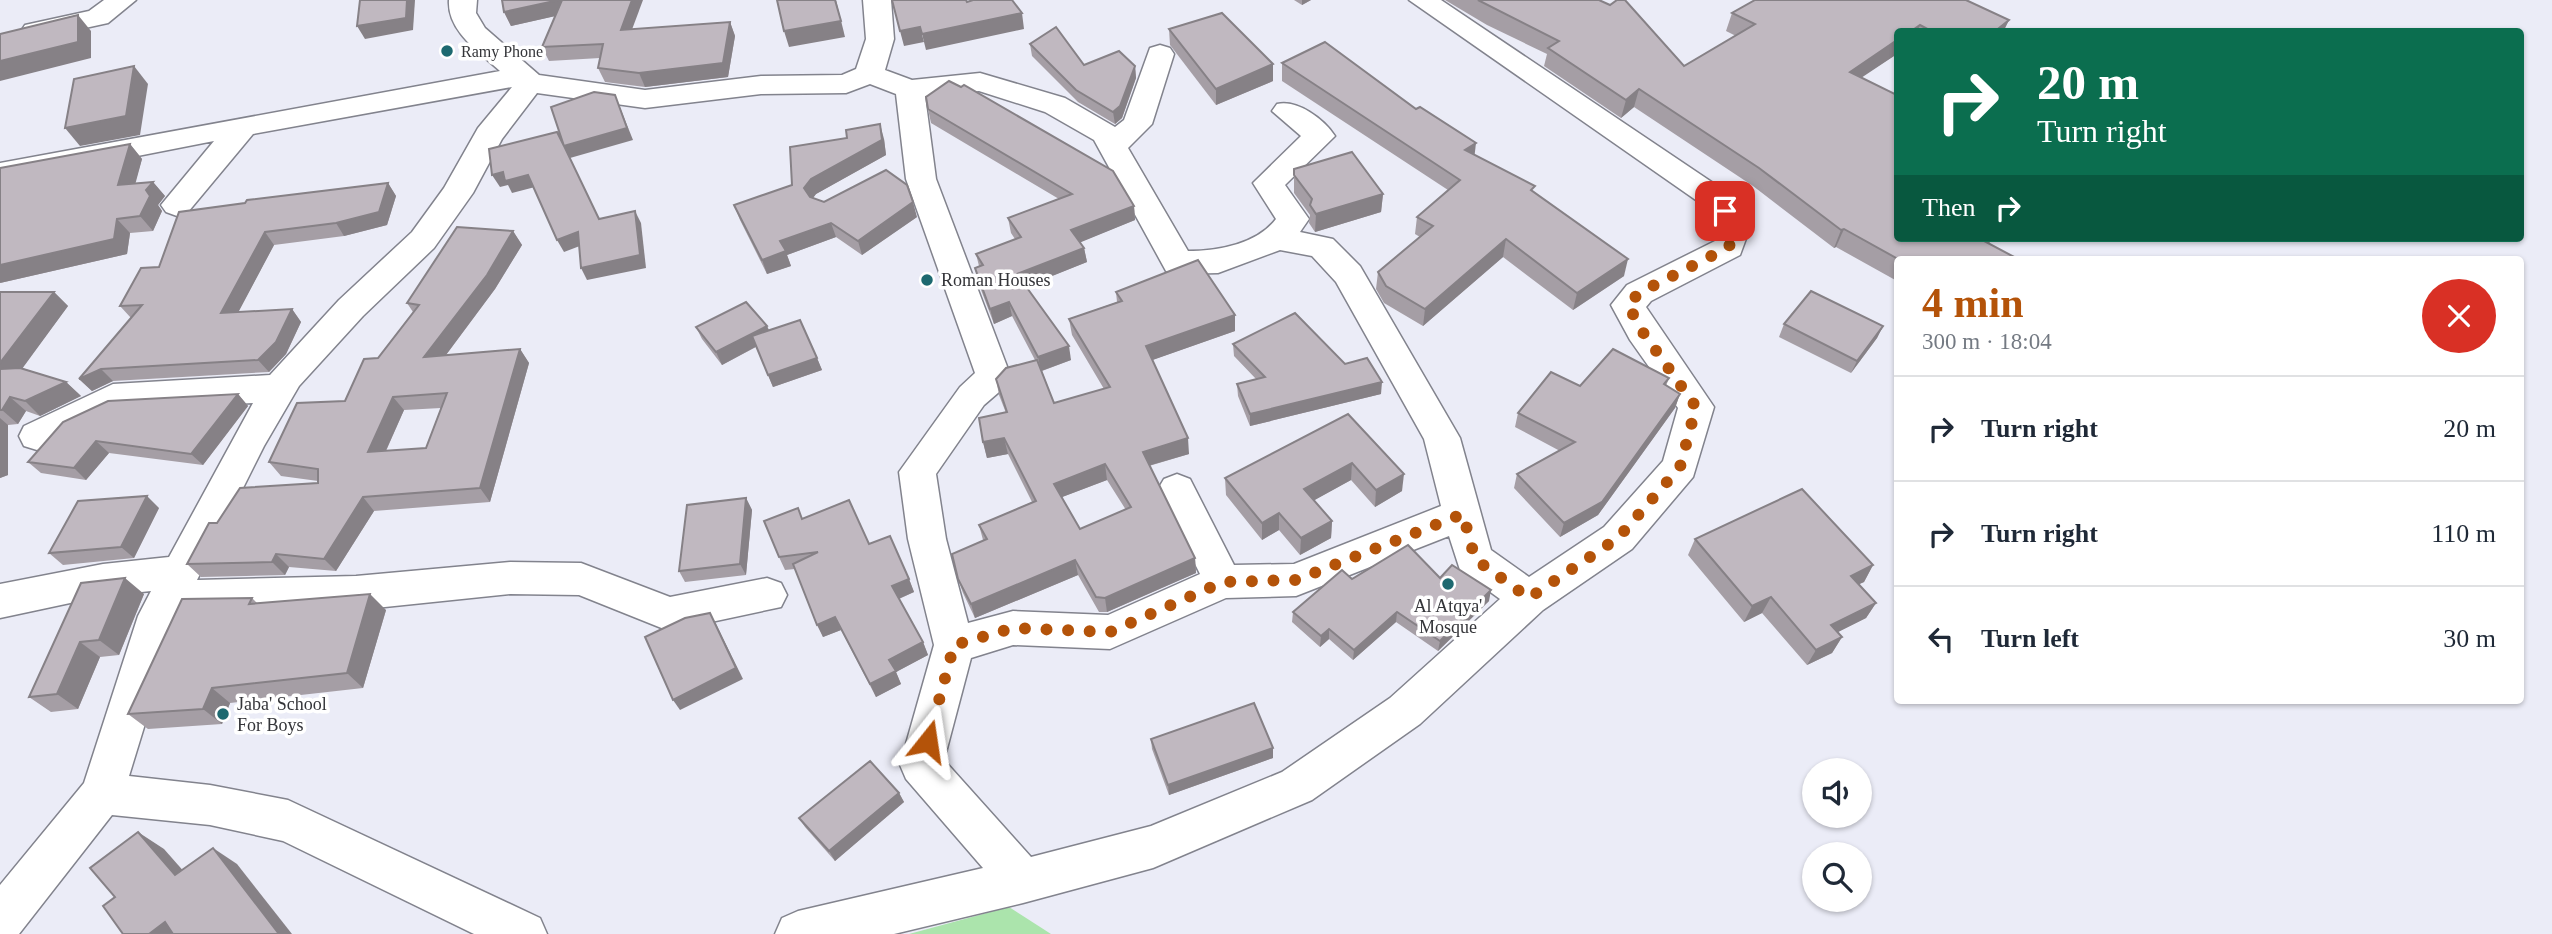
<!DOCTYPE html>
<meta charset="utf-8">
<style>
:root{--surface:#fff;--page:#f6f6f7;--text:#1f2937;--muted:#747a83;--line:#e0e1e3;--accent:#b45309}
body{margin:0;font-family:"Times New Roman",serif;background:var(--page);color:var(--text);height:100vh;display:flex;flex-direction:column;font-size:26px;white-space:nowrap}
*{box-sizing:border-box;margin:0}
p{font-size:23px;color:var(--muted)}
.icon{flex:none;width:38px;height:38px;fill:none;stroke:currentColor;stroke-width:2;stroke-linecap:round;stroke-linejoin:round}
.map{position:relative;flex:1;overflow:hidden}
.drawer{position:absolute;left:1894px;top:256px;width:630px;height:448px;display:flex;flex-direction:column;background:var(--surface);border-radius:7px;box-shadow:0 2px 5px #0004}
.drawer>*{flex:none}
.hud{position:absolute;left:1894px;top:28px;width:630px;height:214px;border-radius:7px;box-shadow:0 2px 5px #0004;background:#0b6e4f;color:#fff;overflow:hidden}
.fabs{position:absolute;left:1802px;top:758px;display:grid;gap:14px}
.fabs a{display:grid;place-items:center;width:70px;height:70px;border-radius:50%;background:var(--surface);box-shadow:0 2px 5px #0004;font-size:35px}
.pin{position:absolute;display:grid;place-items:center;width:60px;height:60px;color:#fff;margin:-30px;border-radius:14px;box-shadow:0 4px 10px #0006}
.me{position:absolute;width:77px;margin:-38px;rotate:15deg;stroke-linejoin:round;filter:drop-shadow(0 0 5px #0008)}
.turn{display:flex;align-items:center;gap:24px;height:147px;padding:0 28px;font-size:32px}
.turn .icon{width:91px;height:91px;stroke-width:2.5}
.turn b{display:block;font-size:49px;line-height:60px}
.then{display:flex;align-items:center;height:66px;padding:0 28px;background:#0003;gap:14px;font-size:26px}
.round{display:grid;place-items:center;flex:none;width:74px;height:74px;border-radius:37px;background:var(--page)}
.overview{display:flex;align-items:center;justify-content:space-between;height:119px;padding:0 28px}
h1{font-size:42px;font-weight:700;line-height:52px;color:var(--accent)}
ul{padding:0;list-style:none}
li{display:flex;align-items:center;gap:21px;height:105px;padding:0 28px;border-top:2px solid var(--line)}
li div{flex:1}
li b{display:block;font-size:26px}
li em{font-style:normal}
.map>svg:first-child{display:block}
</style>
<div class="map">
<svg width="2552" height="934" viewBox="0 0 2552 934">
<rect width="100%" height="100%" fill="#ebecf7"/>
<path fill="#abe4ac" d="M1009,907L1051,934H909Z"/>
<g fill="none" stroke-linecap="round" stroke-linejoin="round">
<defs>
<g id="street">
<path d="M104,0H136L108,23L35,39L25,37L21,31L25,25L89,11Z"/>
<path d="M449,0H477L476,13L485,28L539,75L645,90L761,76L842,75L856,69L866,39L863,0H891L894,39L885,70L912,80L980,73L1065,98L1115,127L1124,120L1150,48L1160,45L1170,48L1174,54L1152,124L1128,148L1188,251C1218,251 1257,244 1276,219L1253,183L1301,136L1272,111L1277,104C1297,99 1324,119 1335,136L1285,185L1309,219L1300,232L1333,239L1360,266L1460,438L1491,550L1529,577L1604,527L1663,461L1678,408L1630,340L1611,305L1627,285L1715,241L1719,226L1703,205L1409,0H1441L1725,191L1751,225L1740,255L1651,301L1646,307L1714,407L1693,477L1632,549L1543,610L1420,724L1312,800L1153,868L1023,903L894,934H775L782,918L798,911L983,868L906,779L900,765L934,645L908,539L899,472L960,387L975,373L906,179L896,94L870,84L846,93L761,94L645,108L537,93L502,139L473,193L434,248L363,316L299,386L264,446L197,580L356,576L510,562L581,563L670,597L767,578L781,583L787,595L781,607L669,631L579,595L510,594L356,610L179,613L129,776L210,785L288,800L540,918L547,934H474L283,841L210,825L112,815L19,934H0V885L84,783L138,616L151,591L103,596L0,618V584L103,564L169,557L253,403L119,410L37,450L24,446L19,436L24,426L113,384L270,375L339,300L412,232L444,188L478,128L512,87L253,134L188,212L177,216L166,212L161,205L214,141L0,183V163L500,71C479,52 447,31 449,0ZM979,91L1045,112L1094,140L1166,271L1178,274L1218,273L1280,250L1312,256L1336,282L1424,439L1441,506L1294,564L1234,565L1190,479L1177,474L1164,479L1158,489L1200,574L1108,615L1013,611L968,623L946,539L936,474L984,405L1006,386L1011,377L936,179L925,96ZM1449,536L1460,570L1500,599L1390,698L1282,772L1151,826L1031,857L944,760L971,658L1013,645L1110,649L1226,598L1296,596Z"/>
</g>
</defs>
<use href="#street" stroke="#82838d" stroke-width="3"/>
<use href="#street" fill="#fff" fill-rule="evenodd"/>
</g>
<g fill="#a59ea5" fill-rule="evenodd">
<path d="M502,0L633,29L730,22L735,36L728,77L645,87L605,82L598,68L600,58L549,61L542,47L555,16L511,26L504,12Z"/>
<path d="M1294,0H1311L1302,5Z"/>
<path d="M1445,0H1599L1684,66L1736,36L1726,31L1732,13L2009,20L2003,32H1897V54L1861,77L1897,238H1992L1989,243L1897,259V281L1836,247L1834,248L1753,186L1634,107L1621,118L1544,66L1547,54L1487,25Z"/>
<path d="M1169,29L1273,64V81L1216,105L1170,45Z"/>
<path d="M1030,44L1084,65L1135,66L1136,78L1122,118L1115,124L1078,102L1032,56Z"/>
<path d="M1282,63L1475,155L1534,192L1624,276L1573,310L1503,257L1423,326L1384,303L1376,289L1378,272L1420,237L1415,234L1417,217L1448,190L1282,81Z"/>
<path d="M928,109L1134,206L1135,220L1080,242L1084,248L1087,262L1026,286L1071,360L1042,371L1054,403L1104,389L1072,335L1069,319L1117,302L1116,292L1235,315V331L1152,360L1189,454L1149,466L1195,558L1196,573L1107,612H1099L1078,575L975,618L963,593L958,579L983,540L979,525L1032,502L1008,454L987,458L983,442L1006,413L999,395L996,379L1035,360L1012,316L994,324L978,282L975,268L979,266L976,254L1015,239L1011,233L1008,218L1059,199L931,123ZM1107,480L1126,510L1080,529L1062,497Z"/>
<path d="M884,139L886,155L816,194L813,198L824,202L917,217L862,255L836,237L787,255L791,266L767,274L740,220L734,205L792,185Z"/>
<path d="M130,144L142,159L135,183L153,182L165,196L158,205L162,211L153,231L130,233L127,254L0,283Z"/>
<path d="M1294,169L1383,194L1381,212L1315,232L1309,223L1310,215L1294,193Z"/>
<path d="M388,183L396,196L387,225L344,236L274,245L238,312L292,309L301,322L286,354L269,372L113,381L92,391L79,379L131,318L120,306L159,267Z"/>
<path d="M513,231L522,245L495,289L446,355L520,349L529,363L490,502L374,511L336,571L289,567L285,575L201,577L187,564L217,523L318,483V481L281,476L269,462L345,401L413,312L407,303ZM441,408L426,448L386,451L404,410Z"/>
<path d="M0,292H54L68,306L22,368L66,382L81,396L40,416L26,411L18,424L8,425V475L0,478Z"/>
<path d="M1784,324L1883,326L1877,338L1851,373L1779,337Z"/>
<path d="M767,326L769,330L817,358L822,370L773,387L756,347L722,365L702,339L696,327Z"/>
<path d="M1233,344L1381,394L1250,426L1238,396L1237,384L1256,379L1234,356Z"/>
<path d="M1669,378L1666,386L1680,394L1675,408L1598,515L1560,537L1514,488L1517,474L1560,451L1515,427L1518,413L1580,386Z"/>
<path d="M238,394L248,406L203,465L109,453L86,480L41,473L28,462Z"/>
<path d="M1348,414L1402,491L1375,507L1351,480L1314,500L1332,521L1331,538L1300,555L1279,530L1262,540L1226,495L1225,478Z"/>
<path d="M746,498L752,510L746,575L685,582L679,571Z"/>
<path d="M159,508L134,558L63,565L49,553Z"/>
<path d="M803,519L869,544L909,579L914,592L899,599L923,642L928,655L896,672L901,684L876,697L841,630L823,637L795,569L785,570L779,557Z"/>
<path d="M1695,539L1873,565L1864,582L1859,584L1876,603L1866,618L1838,632L1842,637L1832,653L1807,665L1762,613L1744,622L1688,555Z"/>
<path d="M1440,578L1489,601L1438,651L1396,622L1353,660L1329,639L1320,647L1292,622L1293,612L1352,579Z"/>
<path d="M81,583L144,594L119,655L100,657L78,709L51,712L29,697Z"/>
<path d="M252,598L257,603L386,610L363,688L230,703L222,724L148,729L128,714Z"/>
<path d="M1151,739L1273,758L1169,795L1152,749Z"/>
<path d="M899,793L904,802L835,861L805,827L799,818Z"/>
</g>
<g fill="#868186">
<path d="M407,0H415L413,30L365,39L357,26Z"/>
<path d="M559,0H563L569,13L511,26L504,12Z"/>
<path d="M632,0H643L627,43L621,30Z"/>
<path d="M836,0L845,37L789,47L784,31Z"/>
<path d="M1302,0H1311L1302,5Z"/>
<path d="M1022,13L1024,29L926,50L922,34Z"/>
<path d="M78,15L91,31V58L0,81V61Z"/>
<path d="M2009,20L2003,32H1994Z"/>
<path d="M730,22L735,36L728,77L645,87L639,73Z"/>
<path d="M1920,25L1917,32H1910Z"/>
<path d="M920,27L924,42L904,46L900,31Z"/>
<path d="M1897,40V54L1843,90L1850,72Z"/>
<path d="M1273,64V81L1216,105V89Z"/>
<path d="M134,66L148,84L140,135L80,146L65,128Z"/>
<path d="M1135,66L1136,78L1122,118L1115,124L1113,112Z"/>
<path d="M1639,89L1634,107L1621,118L1626,100Z"/>
<path d="M615,95L633,140L570,158L564,146Z"/>
<path d="M880,124L884,139L886,155L816,194L809,203L804,188L811,179Z"/>
<path d="M1476,143L1474,160L1465,150Z"/>
<path d="M130,144L142,159L131,200L118,185Z"/>
<path d="M503,172L528,175L535,187L512,193L508,185L500,187L492,175Z"/>
<path d="M153,182L165,196L158,205L162,211L153,231L140,216L146,190Z"/>
<path d="M388,183L396,196L387,225L344,236L336,223Z"/>
<path d="M1383,194L1381,212L1315,232L1316,214Z"/>
<path d="M913,202L917,217L862,255L858,241Z"/>
<path d="M1134,206L1135,220L1074,245L1071,230Z"/>
<path d="M635,211L641,223L646,268L587,280L581,268Z"/>
<path d="M117,219L130,233L127,254L0,283V265Z"/>
<path d="M831,223L836,237L787,255L791,266L767,274L762,260L780,241Z"/>
<path d="M1844,229L1836,247L1834,248L1841,230Z"/>
<path d="M513,231L522,245L495,289L434,371L424,357Z"/>
<path d="M265,232L274,245L231,326L221,313Z"/>
<path d="M578,232L585,244L564,252L557,240Z"/>
<path d="M1987,238H1992L1987,247L1984,241Z"/>
<path d="M1506,239L1503,257L1423,326L1425,309Z"/>
<path d="M1084,248L1087,262L1020,289L1017,274Z"/>
<path d="M1628,259L1624,276L1573,310L1577,293Z"/>
<path d="M54,292L68,306L11,384L0,374V363Z"/>
<path d="M1009,302L1012,316L994,324L990,309Z"/>
<path d="M292,309L301,322L286,354L269,372L258,360Z"/>
<path d="M1235,315V331L1147,362L1146,346Z"/>
<path d="M767,326L772,338L722,365L716,352Z"/>
<path d="M1883,326L1877,338L1851,373L1857,361Z"/>
<path d="M1069,346L1071,360L1041,371L1038,357Z"/>
<path d="M520,349L529,363L490,502L480,488Z"/>
<path d="M817,358L822,370L773,387L768,375Z"/>
<path d="M101,369L113,381L92,391L79,379Z"/>
<path d="M66,382L81,396L40,416L25,401Z"/>
<path d="M1382,382L1381,394L1250,426V414Z"/>
<path d="M238,394L248,406L203,465L191,454Z"/>
<path d="M1680,394L1675,408L1598,515L1560,537L1564,523Z"/>
<path d="M10,397L26,411L18,424L2,410Z"/>
<path d="M393,397L404,410L379,466L368,452Z"/>
<path d="M0,418L8,425V475L0,478Z"/>
<path d="M1004,438L1008,454L987,458L983,442Z"/>
<path d="M1188,438L1189,454L1144,467L1143,452Z"/>
<path d="M96,441L109,453L86,480L74,468Z"/>
<path d="M1352,463L1351,480L1304,506V489Z"/>
<path d="M1105,464L1107,480L1057,499L1054,484Z"/>
<path d="M1404,474L1402,491L1375,507L1376,490Z"/>
<path d="M147,496L159,508L134,558L121,547Z"/>
<path d="M363,497L374,511L336,571L324,559Z"/>
<path d="M746,498L752,510L746,575L740,564Z"/>
<path d="M1279,513V530L1262,540V523Z"/>
<path d="M1332,521L1331,538L1300,555L1301,538Z"/>
<path d="M276,554L289,567L285,575L272,562Z"/>
<path d="M1195,558L1196,573L1107,612L1105,598Z"/>
<path d="M1075,560L1078,575L975,618L971,604Z"/>
<path d="M1873,565L1864,582L1842,592L1851,576Z"/>
<path d="M125,578L144,594L119,655L99,640Z"/>
<path d="M909,579L914,592L898,599L892,586Z"/>
<path d="M1491,590L1489,601L1438,651L1440,641Z"/>
<path d="M370,594L386,610L363,688L347,673Z"/>
<path d="M1771,597L1762,613L1744,622L1752,606Z"/>
<path d="M1876,603L1866,618L1822,640L1831,625Z"/>
<path d="M1397,612L1396,622L1353,660L1354,650Z"/>
<path d="M710,613L716,624L743,679L680,710L673,700Z"/>
<path d="M835,617L841,630L823,637L817,625Z"/>
<path d="M1329,629V639L1320,647L1321,636Z"/>
<path d="M1842,637L1832,653L1807,665L1816,650Z"/>
<path d="M80,642L100,657L78,709L57,694Z"/>
<path d="M923,642L928,655L896,672L901,684L876,697L870,684L889,660Z"/>
<path d="M212,688L230,703L222,724L203,709Z"/>
<path d="M1273,748V758L1169,795L1168,785Z"/>
<path d="M899,793L904,802L835,861L829,851Z"/>
<path d="M138,832L164,849L201,891L175,875Z"/>
<path d="M213,848L237,864L292,934H279Z"/>
<path d="M165,922L186,934H149Z"/>
</g>
<g fill="#c0b8c0" stroke="#868186" stroke-width="2" fill-rule="evenodd">
<path d="M360,0H407L406,18L357,26Z"/>
<path d="M502,0H559L504,12Z"/>
<path d="M562,0H632L621,30L730,22L723,63L639,73L598,68L603,44L542,47Z"/>
<path d="M777,0H835L841,21L784,31Z"/>
<path d="M892,0H966L967,2L973,0H1012L1022,13L922,34L920,27L900,31Z"/>
<path d="M1478,0H1599L1610,5L1617,0H1625L1684,66L1755,24L1732,13L1755,0H1966L2009,20L1994,32H1933L1920,25L1910,32H1897V40L1850,72L1897,95V238H1987L1984,241L2018,259H1898L1844,229L1841,230L1759,168L1639,89L1626,100L1548,48L1559,41Z"/>
<path d="M1222,13L1273,64L1216,89L1169,29Z"/>
<path d="M78,15V42L0,61V34Z"/>
<path d="M1056,27L1084,65L1119,51L1135,66L1120,106L1113,112L1076,90L1030,44Z"/>
<path d="M1325,42L1416,109L1420,107L1476,143L1465,150L1535,186L1531,190L1628,259L1577,293L1506,239L1425,309L1386,286L1378,272L1433,226L1417,217L1460,180L1282,63Z"/>
<path d="M134,66L126,116L65,128L74,79Z"/>
<path d="M949,81L961,87L964,85L1113,171L1134,206L1071,230L1084,248L1017,274L1069,346L1038,357L1009,302L990,309L975,268L983,265L976,254L1021,237L1008,218L1072,194L928,109L926,97Z"/>
<path d="M594,92L615,95L627,128L564,146L599,219L635,211L640,255L581,268L578,232L557,240L528,175L505,181L503,172L492,175L489,149L557,132L564,146L551,107Z"/>
<path d="M880,124L882,140L811,179L804,188L810,197L824,202L886,170L907,185L913,202L858,241L831,223L780,241L786,251L762,260L734,205L792,185L790,147L847,138L846,130Z"/>
<path d="M130,144L118,185L153,182L146,190L150,196L140,216L117,219L114,239L0,265V168Z"/>
<path d="M1352,152L1383,194L1316,214L1310,205L1312,199L1294,175V169Z"/>
<path d="M388,183L379,212L336,223L265,232L221,313L292,309L276,342L258,360L101,369L79,379L142,305L120,306L141,268L159,267L179,212L245,203L247,200Z"/>
<path d="M457,227L513,231L487,275L424,357L520,349L480,488L363,497L324,559L276,554L272,562L187,564L209,523H217L240,488L318,483V469L269,462L297,403L345,401L364,359L378,358L419,305L407,303ZM447,393L426,448L368,452L393,397Z"/>
<path d="M1198,260L1235,315L1146,346L1188,438L1143,452L1195,558L1105,598L1096,597L1075,560L971,604L958,579L952,554L987,539L979,525L1036,501L1004,438L983,442L979,418L1007,412L996,379L1006,368L1037,360L1054,403L1110,387L1069,319L1122,301L1116,292ZM1105,464L1131,507L1080,529L1054,484Z"/>
<path d="M1811,291L1883,326L1857,361L1784,324Z"/>
<path d="M0,292H54L0,363Z"/>
<path d="M746,302L767,326L716,352L696,327Z"/>
<path d="M1295,313L1345,364L1367,358L1382,382L1250,414L1237,384L1265,377L1233,344Z"/>
<path d="M800,320L817,358L768,375L752,336Z"/>
<path d="M1613,349L1669,378L1664,384L1680,394L1602,502L1564,523L1517,474L1575,442L1518,413L1551,372L1580,386Z"/>
<path d="M20,368L66,382L25,401L10,397L2,410H0V369Z"/>
<path d="M238,394L191,454L96,441L74,468L28,462L63,422L108,401Z"/>
<path d="M1348,414L1404,474L1376,490L1352,463L1304,489L1332,521L1301,538L1279,513L1262,523L1225,478Z"/>
<path d="M1802,489L1873,565L1851,576L1876,603L1831,625L1842,637L1816,650L1771,597L1752,606L1695,539Z"/>
<path d="M147,496L121,547L49,553L78,501Z"/>
<path d="M746,498L740,564L679,571L687,505Z"/>
<path d="M849,500L869,544L890,536L909,579L892,586L923,642L889,660L896,671L870,684L835,617L817,625L793,564L818,552L779,557L764,521L798,508L802,519Z"/>
<path d="M1408,545L1440,578L1452,565L1491,590L1440,641L1397,612L1354,650L1329,629L1321,636L1293,612L1342,570L1352,579Z"/>
<path d="M125,578L99,640L80,642L57,694L29,697L81,583Z"/>
<path d="M370,594L347,673L212,688L203,709L128,714L182,599L252,598L249,604Z"/>
<path d="M710,613L736,668L673,700L645,637L685,618Z"/>
<path d="M1254,703L1273,748L1168,785L1151,739Z"/>
<path d="M870,761L899,793L829,851L799,818Z"/>
<path d="M138,832L175,875L213,848L279,934H173L165,922L149,934H123L103,906L115,897L90,868Z"/>
</g>
<g fill="none" stroke-linecap="round" stroke-linejoin="round">
<path stroke="#b45309" stroke-width="12" stroke-dasharray="0 21.6" d="M928,741L954,645L1013,628L1110,632L1223,582L1296,580L1463,514L1475,559L1529,598L1618,538L1680,467L1696,407L1642,331L1628,305L1639,293L1729,247L1735,225L1725,211"/>
</g>
<g fill="#1d6970" stroke="#fff" stroke-width="2.5">
<circle cx="447" cy="51" r="7"/>
<circle cx="927" cy="280" r="7"/>
<circle cx="1448" cy="584" r="7"/>
<circle cx="223" cy="714" r="7"/>
</g>
<g text-anchor="middle" stroke-width="7" stroke-linejoin="round" paint-order="stroke">
<g font-size="16" fill="#343539" stroke="#fff" text-anchor="start">
<text x="461" y="57">Ramy Phone</text>
</g>
<g font-size="18" fill="#343539" stroke="#fff" text-anchor="start">
<text x="941" y="286">Roman Houses</text>
<text x="1448" y="612" text-anchor="middle">Al Atqya'<tspan x="1448" dy="21">Mosque</tspan></text>
<text x="237" y="710">Jaba' School<tspan x="237" dy="21">For Boys</tspan></text>
</g>
</g>
</svg>
<div class="fabs">
<a><svg class="icon" aria-label="sound" viewBox="0 0 24 24"><path d="M4 9h4l5-4v14l-5-4H4zM17 9q2 3 0 6"/></svg></a>
<a><svg class="icon" aria-label="search" viewBox="0 0 24 24"><circle cx="10" cy="10" r="6"/><path d="M15 15l6 6"/></svg></a>
</div>
<div class="pin" style="left:1725px;top:211px;background:#d93025"><svg class="icon" aria-label="arrive" viewBox="0 0 24 24"><path d="M6 21V4h12l-3 4 3 4H6"/></svg></div>
<svg class="me" style="left:928px;top:741px" viewBox="-20 -20 40 40"><path d="M0-17L14 15 0 8-14 15z" fill="#b45309" stroke="#fff" stroke-width="4"/></svg>
<div class="hud">
<div class="turn"><svg class="icon" aria-label="right" viewBox="0 0 24 24"><path d="M7 20v-9h11M14 6l5 5-5 5"/></svg><div><b>20 m</b>Turn right</div></div>
<div class="then">Then<svg class="icon" aria-label="right" viewBox="0 0 24 24"><path d="M7 20v-9h11M14 6l5 5-5 5"/></svg></div>
</div>
<section class="drawer">
<div class="overview"><div><h1>4 min</h1><p>300 m · 18:04</p></div><a class="round" style="background:#d93025;color:#fff"><svg class="icon" aria-label="close" viewBox="0 0 24 24"><path d="M6 6l12 12M18 6L6 18"/></svg></a></div>
<ul>
<li><svg class="icon" aria-label="right" viewBox="0 0 24 24"><path d="M7 20v-9h11M14 6l5 5-5 5"/></svg><div><b>Turn right</b></div><em>20 m</em></li>
<li><svg class="icon" aria-label="right" viewBox="0 0 24 24"><path d="M7 20v-9h11M14 6l5 5-5 5"/></svg><div><b>Turn right</b></div><em>110 m</em></li>
<li><svg class="icon" aria-label="left" viewBox="0 0 24 24"><path d="M17 20v-9H6M10 6l-5 5 5 5"/></svg><div><b>Turn left</b></div><em>30 m</em></li>
</ul>
</section>
</div>
